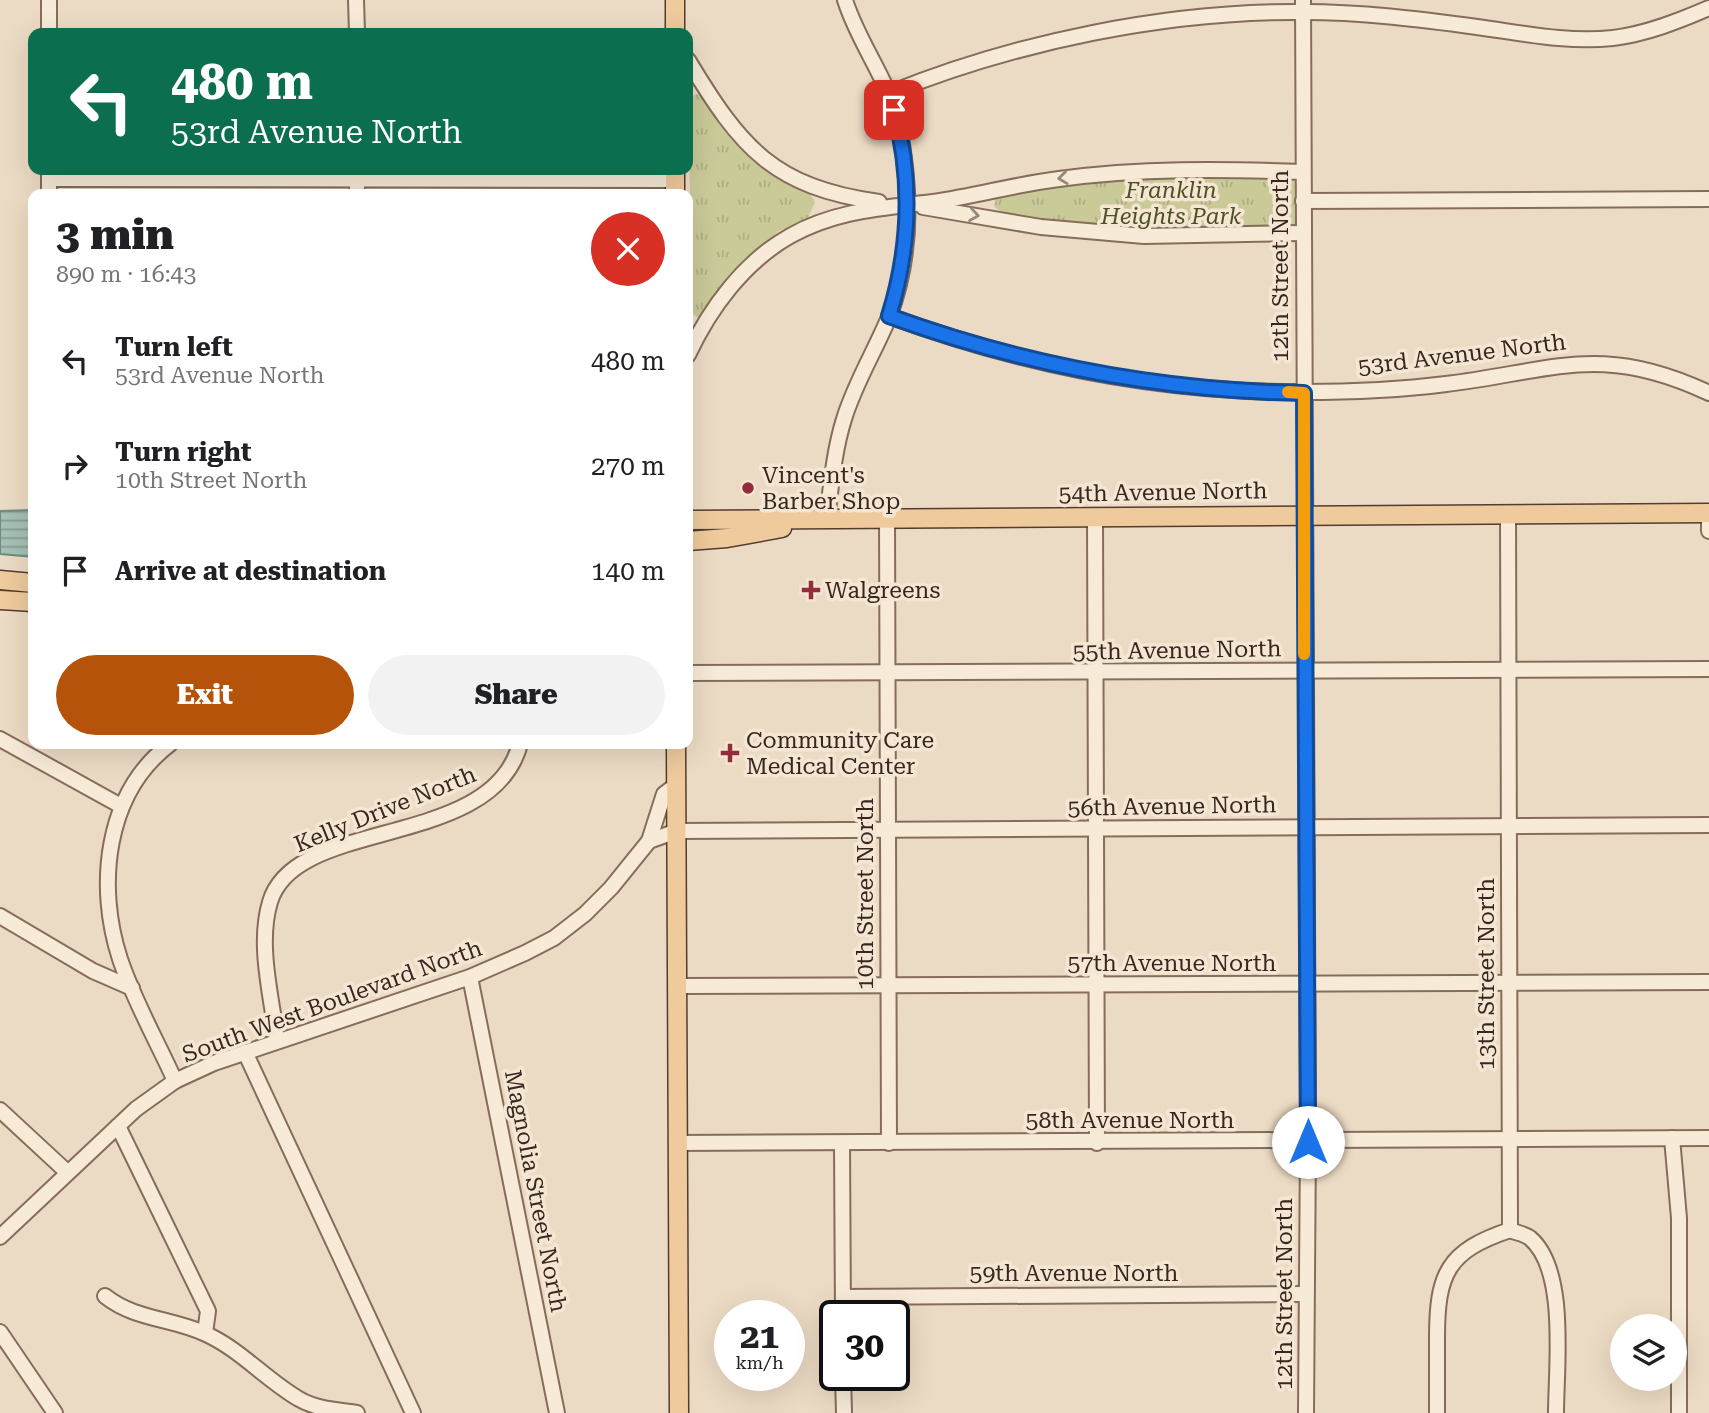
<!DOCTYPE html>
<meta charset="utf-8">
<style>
:root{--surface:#fff;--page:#f2f2f2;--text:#202124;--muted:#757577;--accent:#b45309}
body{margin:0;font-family:"Roboto Serif",serif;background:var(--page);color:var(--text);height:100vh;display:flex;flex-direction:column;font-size:26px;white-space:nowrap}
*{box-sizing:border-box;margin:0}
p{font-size:23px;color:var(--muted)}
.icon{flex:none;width:38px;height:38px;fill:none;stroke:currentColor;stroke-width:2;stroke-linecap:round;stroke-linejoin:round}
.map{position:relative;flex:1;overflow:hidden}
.sheet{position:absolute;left:28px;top:189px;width:665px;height:560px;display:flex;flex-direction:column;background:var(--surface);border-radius:14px;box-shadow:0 7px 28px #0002}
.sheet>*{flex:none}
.hud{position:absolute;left:28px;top:28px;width:665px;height:147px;border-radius:14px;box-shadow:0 7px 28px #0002;background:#0b6e4f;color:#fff;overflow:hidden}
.controls{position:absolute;left:1610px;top:1314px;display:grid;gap:14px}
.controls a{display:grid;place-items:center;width:77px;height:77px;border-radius:50%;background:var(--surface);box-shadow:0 7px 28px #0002;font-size:35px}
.speed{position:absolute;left:714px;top:1300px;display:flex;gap:14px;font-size:35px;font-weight:700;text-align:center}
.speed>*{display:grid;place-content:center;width:91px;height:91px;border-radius:50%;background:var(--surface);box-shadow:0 7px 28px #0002;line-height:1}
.speed small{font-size:18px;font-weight:400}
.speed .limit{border:4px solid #111;border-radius:10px;background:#fff;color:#111}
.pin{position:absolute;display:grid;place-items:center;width:60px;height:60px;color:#fff;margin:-30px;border-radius:14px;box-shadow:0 4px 10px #0006}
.me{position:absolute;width:77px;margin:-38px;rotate:0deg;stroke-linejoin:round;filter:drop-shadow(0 0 5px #0008)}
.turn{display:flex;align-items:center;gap:24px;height:147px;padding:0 28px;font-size:32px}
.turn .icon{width:91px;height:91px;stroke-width:2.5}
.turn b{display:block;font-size:49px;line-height:60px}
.round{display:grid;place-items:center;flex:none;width:74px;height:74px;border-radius:37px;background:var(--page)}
.overview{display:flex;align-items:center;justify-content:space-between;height:119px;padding:0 28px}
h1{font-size:42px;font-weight:800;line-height:52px}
.button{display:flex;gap:14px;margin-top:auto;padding:14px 28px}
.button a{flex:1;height:80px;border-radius:42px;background:var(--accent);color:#fff;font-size:28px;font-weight:800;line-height:80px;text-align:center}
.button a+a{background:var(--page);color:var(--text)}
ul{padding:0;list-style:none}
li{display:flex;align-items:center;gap:21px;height:105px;padding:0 28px}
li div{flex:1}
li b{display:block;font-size:26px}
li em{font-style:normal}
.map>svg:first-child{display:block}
</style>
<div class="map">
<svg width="1709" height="1413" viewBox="0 0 1709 1413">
<defs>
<pattern id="grass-tufts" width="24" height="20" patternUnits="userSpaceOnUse" patternTransform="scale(1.75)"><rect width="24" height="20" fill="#cac998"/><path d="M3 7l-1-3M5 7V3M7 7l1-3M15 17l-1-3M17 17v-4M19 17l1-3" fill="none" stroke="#aead83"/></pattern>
<pattern id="water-rules" width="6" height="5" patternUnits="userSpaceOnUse" patternTransform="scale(1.75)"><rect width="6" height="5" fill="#a6c0b5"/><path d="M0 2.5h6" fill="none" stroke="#889c93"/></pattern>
</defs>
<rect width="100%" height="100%" fill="#ecdbc4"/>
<g fill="url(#grass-tufts)">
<path d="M696,94L700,95C721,119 737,151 765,170C779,180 809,185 815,202L808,218L779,231L757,250L698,318L691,312L689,98Z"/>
<path d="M1170,176L1297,181L1298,221L1295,226C1243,229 1026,238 994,206L997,196L1058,185Z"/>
</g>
<path fill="url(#water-rules)" stroke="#6d8d81" stroke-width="2" d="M33,510V557L0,554V511Z"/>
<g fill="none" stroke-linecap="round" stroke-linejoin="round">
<defs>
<g id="minor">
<path d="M49,0V33"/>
<path d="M356,0L357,33"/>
<path d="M1303,0L1308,1142L1306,1413"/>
<path d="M688,60C741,148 773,187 879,202"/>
<path d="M890,93C1016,42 1166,11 1303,12C1361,12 1419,19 1477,27C1522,33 1567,43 1613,38C1646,34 1679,21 1709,8"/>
<path d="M357,170V194"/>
<path d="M49,179L675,180"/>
<path d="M49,194V171"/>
<path d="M1303,201L1709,199"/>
<path d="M923,207L1041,227L1144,236L1303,233"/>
<path d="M889,316C1022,365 1161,393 1303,392C1351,392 1399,390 1446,384C1554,371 1601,342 1709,393"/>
<path d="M688,355C710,308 744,262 790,236C836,210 883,208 933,202C976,196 1017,184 1059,179C1140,168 1221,169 1303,172"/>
<path d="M1709,513V531"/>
<path d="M1508,514L1510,1230C1517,1233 1525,1234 1530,1238C1568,1270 1556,1368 1556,1413"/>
<path d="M1095,518L1097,1143"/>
<path d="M827,519C831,486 834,451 844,419C855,383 875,351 889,317C912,257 911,189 899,127C890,81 859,45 845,0"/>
<path d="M887,519L889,1143"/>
<path d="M688,673L1709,669"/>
<path d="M0,739L121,806"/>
<path d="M170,744C105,793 96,886 120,959C134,1001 157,1041 175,1081"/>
<path d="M649,841L664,794L676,785"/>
<path d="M0,916L93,971L132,988"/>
<path d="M470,977L557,1413"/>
<path d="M677,986L1709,982"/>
<path d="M277,1041C272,998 257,945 270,902C295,816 492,851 520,744"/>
<path d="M245,1052L413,1413"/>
<path d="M0,1110L67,1172"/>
<path d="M118,1126L208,1311L205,1333"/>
<path d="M1672,1138L1679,1218V1413"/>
<path d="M677,1143L1709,1138"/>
<path d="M842,1143L843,1316"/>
<path d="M0,1237L136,1109L175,1081L214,1063L470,977L525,953L554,938L585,914L611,888L649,841L677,831L1709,825"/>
<path d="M105,1296C135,1320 172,1318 206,1334C241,1350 266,1380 299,1399C316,1409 337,1410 357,1413"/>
<path d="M843,1297L1305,1294"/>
<path d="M0,1332L55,1413"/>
<path d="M843,1376L844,1413"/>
<path d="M1437,1413C1437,1388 1437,1363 1437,1338C1437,1274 1447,1251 1510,1230"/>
</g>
<g id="major">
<path d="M675,0V33"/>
<path d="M675,170V194"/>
<path d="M688,520L1709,513"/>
<path d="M688,541L727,538L782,528"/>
<path d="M0,580L33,583"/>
<path d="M0,600L33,602"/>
<path d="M676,744L679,1413"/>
</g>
</defs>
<use href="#minor" stroke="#866d5b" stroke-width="18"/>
<use href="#major" stroke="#543c2f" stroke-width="21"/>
<use href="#minor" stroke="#f7ead7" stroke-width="14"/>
<use href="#major" stroke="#eeca9d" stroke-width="18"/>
</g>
<defs><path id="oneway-chevron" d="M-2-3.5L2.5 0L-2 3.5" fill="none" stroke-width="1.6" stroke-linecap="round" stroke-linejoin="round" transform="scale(1.75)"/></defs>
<g stroke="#97887b">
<use href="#oneway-chevron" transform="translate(1063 178) rotate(173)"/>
<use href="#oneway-chevron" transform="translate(974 215) rotate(9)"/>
</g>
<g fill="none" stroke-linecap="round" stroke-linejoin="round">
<defs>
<path id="route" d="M894,110C913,180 910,248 889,316C1024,365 1160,391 1304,393L1308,1142"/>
</defs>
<use href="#route" stroke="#114b97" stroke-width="18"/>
<use href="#route" stroke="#1a73e8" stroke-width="12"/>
<path stroke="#f59e0b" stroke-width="12" d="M1288,392L1304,393V654"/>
</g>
<g fill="#932d3b" stroke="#f4e6d3" stroke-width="2.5">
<circle cx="748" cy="488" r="7"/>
<path d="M807.5 579.5h7v7h7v7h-7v7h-7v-7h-7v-7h7z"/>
<path d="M726.5 742.5h7v7h7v7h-7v7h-7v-7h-7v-7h7z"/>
</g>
<g text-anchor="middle" stroke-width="7" stroke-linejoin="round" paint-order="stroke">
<g font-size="23" font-style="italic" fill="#4d5226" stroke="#f4e6d3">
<text x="1171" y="198">Franklin<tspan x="1171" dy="26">Heights Park</tspan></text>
</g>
<g font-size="23" fill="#37271f" stroke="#f4e6d3">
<text transform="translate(1280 266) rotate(-90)" y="8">12th Street North</text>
<text transform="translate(1462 354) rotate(-7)" y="8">53rd Avenue North</text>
<text transform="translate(1163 492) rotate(-1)" y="8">54th Avenue North</text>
<text transform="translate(1177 650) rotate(-1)" y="8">55th Avenue North</text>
<text transform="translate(1172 806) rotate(-1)" y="8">56th Avenue North</text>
<text transform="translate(385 809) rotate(-22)" y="8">Kelly Drive North</text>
<text transform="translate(865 894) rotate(-90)" y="8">10th Street North</text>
<text x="1172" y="971">57th Avenue North</text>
<text transform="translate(1486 974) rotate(-90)" y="8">13th Street North</text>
<text transform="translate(332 1001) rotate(-20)" y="8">South West Boulevard North</text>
<text x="1130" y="1128">58th Avenue North</text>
<text transform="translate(536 1191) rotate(79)" y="8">Magnolia Street North</text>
<text x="1074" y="1281">59th Avenue North</text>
<text transform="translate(1284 1294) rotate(-90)" y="8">12th Street North</text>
</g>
<g font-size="23" fill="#37271f" stroke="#f4e6d3" text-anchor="start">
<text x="762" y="483">Vincent's<tspan x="762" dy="26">Barber Shop</tspan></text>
<text x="825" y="598">Walgreens</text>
<text x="746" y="748">Community Care<tspan x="746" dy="26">Medical Center</tspan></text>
</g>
</g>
</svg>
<div class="controls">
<a><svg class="icon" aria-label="layers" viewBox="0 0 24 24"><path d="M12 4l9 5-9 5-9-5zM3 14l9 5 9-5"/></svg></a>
</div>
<div class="speed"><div>21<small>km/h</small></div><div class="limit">30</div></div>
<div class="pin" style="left:894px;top:110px;background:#d93025"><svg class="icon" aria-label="arrive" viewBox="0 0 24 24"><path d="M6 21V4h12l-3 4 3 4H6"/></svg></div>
<svg class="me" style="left:1308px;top:1142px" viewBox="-20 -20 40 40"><circle r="19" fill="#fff"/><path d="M0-13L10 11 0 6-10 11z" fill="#1a73e8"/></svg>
<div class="hud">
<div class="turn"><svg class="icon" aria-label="left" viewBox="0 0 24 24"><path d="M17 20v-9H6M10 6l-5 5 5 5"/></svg><div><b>480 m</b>53rd Avenue North</div></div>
</div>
<section class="sheet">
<div class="overview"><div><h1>3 min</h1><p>890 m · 16:43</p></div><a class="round" style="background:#d93025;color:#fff"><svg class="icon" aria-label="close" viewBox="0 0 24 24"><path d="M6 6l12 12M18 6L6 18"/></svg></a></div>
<ul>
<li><svg class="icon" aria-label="left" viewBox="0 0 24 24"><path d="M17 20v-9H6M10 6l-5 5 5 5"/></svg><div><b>Turn left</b><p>53rd Avenue North</p></div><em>480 m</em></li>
<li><svg class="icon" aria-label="right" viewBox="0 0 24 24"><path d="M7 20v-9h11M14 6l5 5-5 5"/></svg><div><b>Turn right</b><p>10th Street North</p></div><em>270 m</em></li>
<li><svg class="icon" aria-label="arrive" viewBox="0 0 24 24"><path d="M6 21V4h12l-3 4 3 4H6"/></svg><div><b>Arrive at destination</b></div><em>140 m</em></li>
</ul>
<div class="button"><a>Exit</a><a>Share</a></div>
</section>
</div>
